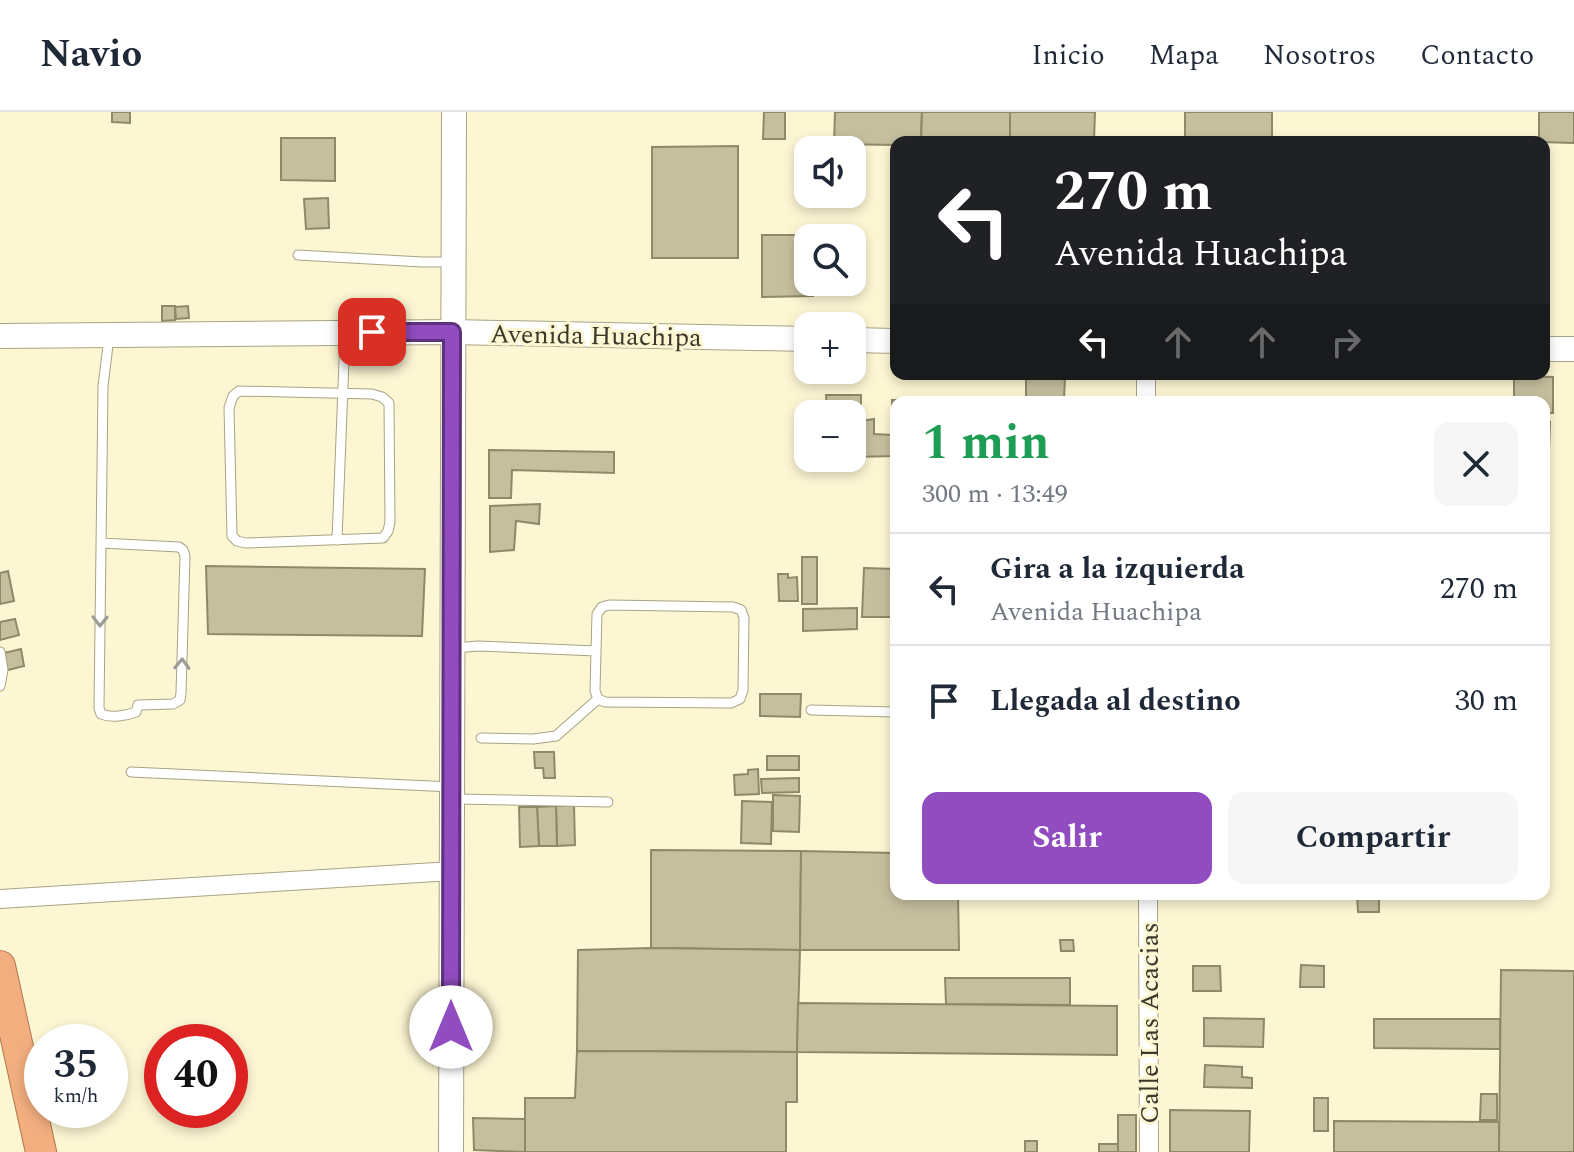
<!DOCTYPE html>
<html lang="es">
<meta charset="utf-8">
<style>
:root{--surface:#fff;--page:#f6f6f7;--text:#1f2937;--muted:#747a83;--line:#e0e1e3;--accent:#914cc0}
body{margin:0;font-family:Spectral,serif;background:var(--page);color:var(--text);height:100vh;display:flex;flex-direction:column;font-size:30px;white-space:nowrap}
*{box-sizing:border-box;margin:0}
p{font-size:26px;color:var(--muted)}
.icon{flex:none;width:44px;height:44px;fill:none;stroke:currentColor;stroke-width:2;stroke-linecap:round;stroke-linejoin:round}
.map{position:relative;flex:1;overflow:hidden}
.side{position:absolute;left:890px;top:284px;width:660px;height:504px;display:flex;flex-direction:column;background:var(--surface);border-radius:16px;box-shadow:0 4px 12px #0003}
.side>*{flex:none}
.banner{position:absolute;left:890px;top:24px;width:660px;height:244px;border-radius:16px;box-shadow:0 4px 12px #0003;background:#202124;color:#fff;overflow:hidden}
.tools{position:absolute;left:794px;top:24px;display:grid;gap:16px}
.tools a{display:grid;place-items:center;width:72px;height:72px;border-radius:16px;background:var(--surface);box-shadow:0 4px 12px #0003;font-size:40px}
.speed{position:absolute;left:24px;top:912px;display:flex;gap:16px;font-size:40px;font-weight:700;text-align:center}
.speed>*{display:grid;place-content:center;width:104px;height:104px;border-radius:50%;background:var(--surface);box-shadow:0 4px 12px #0003;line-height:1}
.speed small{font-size:20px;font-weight:400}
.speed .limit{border:12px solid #d22;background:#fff;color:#111}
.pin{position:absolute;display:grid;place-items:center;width:68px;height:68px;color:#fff;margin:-34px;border-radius:16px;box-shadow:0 4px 12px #0006}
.me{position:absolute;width:88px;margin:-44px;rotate:0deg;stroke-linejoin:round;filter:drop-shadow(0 0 6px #0008)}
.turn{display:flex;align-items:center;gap:28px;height:168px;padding:0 32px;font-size:36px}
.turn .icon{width:104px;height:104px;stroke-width:2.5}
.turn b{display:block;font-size:56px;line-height:68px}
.lanes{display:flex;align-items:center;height:76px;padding:0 32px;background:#0003;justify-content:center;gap:40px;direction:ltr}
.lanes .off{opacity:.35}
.round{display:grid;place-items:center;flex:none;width:84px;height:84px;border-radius:16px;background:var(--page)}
.summary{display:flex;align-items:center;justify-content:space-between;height:136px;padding:0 32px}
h1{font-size:48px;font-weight:700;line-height:60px;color:#1e9e55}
.action{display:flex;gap:16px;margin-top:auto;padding:16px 32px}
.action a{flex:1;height:92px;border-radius:16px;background:var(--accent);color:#fff;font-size:32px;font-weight:700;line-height:92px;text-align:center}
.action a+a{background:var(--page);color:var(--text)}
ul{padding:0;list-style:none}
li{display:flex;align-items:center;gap:24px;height:112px;padding:0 32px;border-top:2px solid var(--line)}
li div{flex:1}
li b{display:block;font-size:30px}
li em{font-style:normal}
header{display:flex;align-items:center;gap:48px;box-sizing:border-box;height:112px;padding:0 40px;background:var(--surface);border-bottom:2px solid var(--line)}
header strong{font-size:38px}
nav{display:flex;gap:44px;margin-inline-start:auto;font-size:28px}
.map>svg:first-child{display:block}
</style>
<header>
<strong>Navio</strong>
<nav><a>Inicio</a><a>Mapa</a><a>Nosotros</a><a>Contacto</a></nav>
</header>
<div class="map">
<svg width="1574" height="1040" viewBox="0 0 1574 1040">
<rect width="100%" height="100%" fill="#fcf6d3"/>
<g fill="#c5bf9e" stroke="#8f896a" stroke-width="2">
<path d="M112,0H130V11L112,10Z"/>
<path d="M764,0H785V27H763Z"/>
<path d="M835,0H922L921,30H896V33L834,32Z"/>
<path d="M922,0H1010V30H921Z"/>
<path d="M1010,0H1095L1094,30H1010Z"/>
<rect x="1185" y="0" width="87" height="30"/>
<path d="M1539,0H1574V31L1539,30Z"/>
<path d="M281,26H335V69L281,68Z"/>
<path d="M738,34V146H652V35Z"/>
<path d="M328,86L329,116L306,117L304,87Z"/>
<path d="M762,123H797V142H808V170H813V184L762,185Z"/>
<path d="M162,194H175V208L162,209Z"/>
<path d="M188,194L189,206L176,207L175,195Z"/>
<path d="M1026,262H1114V266L1094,264L1065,266L1064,287H1050V290H1026Z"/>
<path d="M1514,264L1553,265V301H1544V290H1514Z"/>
<path d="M826,283H861V309L874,307V322L893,323L892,288L987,286L988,290H896V344L852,345V302H827Z"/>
<path d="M1544,310H1550L1549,341H1544Z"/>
<path d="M489,338L614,340V361L512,358L511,386H489Z"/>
<path d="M540,392L539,412L516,409L514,438L490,440V394Z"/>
<rect x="802" y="445" width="15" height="47"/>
<path d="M206,454L425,457L422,524L208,522Z"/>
<path d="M864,456L896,457V505H862Z"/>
<path d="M8,459L14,489L0,492V461Z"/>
<path d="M778,462H788V466L797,465L798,489H779Z"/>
<path d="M857,496V517L803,519V497Z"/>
<path d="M15,507L19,523L0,528V510Z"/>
<path d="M21,537L24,554L0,560V542Z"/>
<path d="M760,582H801L800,605L760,604Z"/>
<path d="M534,640H554L555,666H544L543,656H535Z"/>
<rect x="767" y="644" width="32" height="14"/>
<path d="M758,657L759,682L735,683L734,663L748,662V658Z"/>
<path d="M799,666V680L762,681L761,667Z"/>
<path d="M773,683L800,684L799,720L773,719Z"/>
<path d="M742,689L772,690L771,732L741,731Z"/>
<path d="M574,693L575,733L557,734L556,694Z"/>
<path d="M556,694L557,734H539L537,695Z"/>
<path d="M519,695H537L539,734L520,735Z"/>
<path d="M651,738L801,739L800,838L651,836Z"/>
<path d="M801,739L896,741V782H958L959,838H800Z"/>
<path d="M1357,782H1379V800H1358Z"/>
<path d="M1060,828H1073L1074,839H1061Z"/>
<path d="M651,836L800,838L797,940L577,939L578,838Z"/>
<path d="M1301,853L1324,854V875H1300Z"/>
<path d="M1193,854H1220L1221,879H1193Z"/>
<path d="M1501,858L1574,859V1040H1499Z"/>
<path d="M945,866H1070V893L946,892Z"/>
<path d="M798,891L1117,894V943L797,940Z"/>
<path d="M1204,906L1264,907L1263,935L1204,934Z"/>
<path d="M1374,907H1500V937L1374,936Z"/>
<path d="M577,939L797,940V990H786V1040H525V986H575Z"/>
<path d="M1205,953L1242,955V965L1252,966V976L1204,975Z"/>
<path d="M1481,982H1497V1008H1480Z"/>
<rect x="1314" y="986" width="14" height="33"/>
<path d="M1170,998L1250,999L1249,1040H1170Z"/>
<rect x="1118" y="1003" width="18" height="37"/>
<path d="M473,1006L525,1007V1040L474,1038Z"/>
<path d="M1334,1009L1499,1010V1040H1334Z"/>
<rect x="1025" y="1029" width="12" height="11"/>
<rect x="1099" y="1032" width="19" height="8"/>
</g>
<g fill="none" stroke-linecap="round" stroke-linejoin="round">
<defs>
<g id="service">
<path d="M298,143L422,150H453"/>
<path d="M239,279L372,282L382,285L389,291L390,410L388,419L383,426L246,431L237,429L232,424L229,296L233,284Z"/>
<path d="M337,428L345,224"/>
<path d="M101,431L179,435L183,438L185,444L181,581L180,588L173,592L138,593L136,600C126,604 111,606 101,602L99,596L103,274L109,225"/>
<path d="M455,536L478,534L596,539L595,579L598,587L605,590L731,591L740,587L743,578L744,506L741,498L733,495L609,493L602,495L597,502L596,539"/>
<path d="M0,540L3,558L0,574"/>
<path d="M811,598L896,600"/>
<path d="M481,626L533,627L556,624L598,587"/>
<path d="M131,660L452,675"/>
<path d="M455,687L608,690"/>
</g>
<g id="minor">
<path d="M1146,262V290"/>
<path d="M1148,782L1149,1040"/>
<path d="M0,787L452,759"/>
</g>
<g id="tertiary">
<path d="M0,224L452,220L808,227"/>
<path d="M852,228L896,229"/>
<path d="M1544,237H1574"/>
<path d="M451,1040L454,0"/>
</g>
<path id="trunk" d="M0,854L41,1040"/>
</defs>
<use href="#service" stroke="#a9a383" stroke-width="11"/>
<use href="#minor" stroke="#a9a383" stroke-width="20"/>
<use href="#tertiary" stroke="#a9a383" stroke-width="26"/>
<use href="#trunk" stroke="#af774d" stroke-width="32"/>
<use href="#service" stroke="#fff" stroke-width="9"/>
<use href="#minor" stroke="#fff" stroke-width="18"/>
<use href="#tertiary" stroke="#fff" stroke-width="24"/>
<use href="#trunk" stroke="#f2ae7f" stroke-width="30"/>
</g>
<defs><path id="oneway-chevron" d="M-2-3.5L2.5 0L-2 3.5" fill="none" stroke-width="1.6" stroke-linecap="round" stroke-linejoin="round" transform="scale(2)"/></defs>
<g stroke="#9d9c95">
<use href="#oneway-chevron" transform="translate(100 509) rotate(91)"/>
<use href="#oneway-chevron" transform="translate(182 552) rotate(-88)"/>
</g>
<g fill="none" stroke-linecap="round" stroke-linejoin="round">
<defs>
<path id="route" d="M372,220H452L451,915"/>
</defs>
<use href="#route" stroke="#5e317d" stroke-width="20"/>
<use href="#route" stroke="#914cc0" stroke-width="14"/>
</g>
<g text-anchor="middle" stroke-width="6" stroke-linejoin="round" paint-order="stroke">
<g font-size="26" fill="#3b382b" stroke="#fcf6d3">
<text transform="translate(596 223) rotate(1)" y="9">Avenida Huachipa</text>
<text transform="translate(1149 911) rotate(-90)" y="9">Calle Las Acacias</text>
</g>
</g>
</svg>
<div class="tools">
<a><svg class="icon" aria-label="sound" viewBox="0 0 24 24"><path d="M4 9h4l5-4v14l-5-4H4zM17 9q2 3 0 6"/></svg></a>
<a><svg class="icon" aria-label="search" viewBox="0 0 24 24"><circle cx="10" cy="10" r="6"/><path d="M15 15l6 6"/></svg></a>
<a>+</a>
<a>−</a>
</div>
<div class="speed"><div>35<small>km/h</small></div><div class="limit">40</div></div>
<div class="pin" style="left:372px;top:220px;background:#d93025"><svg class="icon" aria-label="arrive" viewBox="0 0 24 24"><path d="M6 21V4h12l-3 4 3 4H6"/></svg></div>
<svg class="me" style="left:451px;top:915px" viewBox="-20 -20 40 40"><circle r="19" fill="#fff"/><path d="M0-13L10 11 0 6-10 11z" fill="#914cc0"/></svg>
<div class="banner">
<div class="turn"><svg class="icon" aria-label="left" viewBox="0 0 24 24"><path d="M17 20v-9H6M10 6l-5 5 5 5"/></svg><div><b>270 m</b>Avenida Huachipa</div></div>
<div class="lanes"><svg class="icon" aria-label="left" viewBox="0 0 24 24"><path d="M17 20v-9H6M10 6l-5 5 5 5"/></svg><svg class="icon off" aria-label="ahead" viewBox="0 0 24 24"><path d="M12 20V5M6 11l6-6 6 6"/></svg><svg class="icon off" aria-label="ahead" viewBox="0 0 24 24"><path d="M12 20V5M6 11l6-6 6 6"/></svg><svg class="icon off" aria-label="right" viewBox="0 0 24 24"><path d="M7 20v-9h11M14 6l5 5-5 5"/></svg></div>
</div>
<section class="side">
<div class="summary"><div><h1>1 min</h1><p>300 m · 13:49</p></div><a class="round"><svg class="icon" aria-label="close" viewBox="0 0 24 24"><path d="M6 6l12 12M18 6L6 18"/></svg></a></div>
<ul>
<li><svg class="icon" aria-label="left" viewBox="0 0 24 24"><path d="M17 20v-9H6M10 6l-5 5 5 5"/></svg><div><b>Gira a la izquierda</b><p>Avenida Huachipa</p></div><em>270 m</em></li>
<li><svg class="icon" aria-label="arrive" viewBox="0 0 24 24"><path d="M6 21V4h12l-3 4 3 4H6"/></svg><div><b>Llegada al destino</b></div><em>30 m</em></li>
</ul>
<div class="action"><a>Salir</a><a>Compartir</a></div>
</section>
</div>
